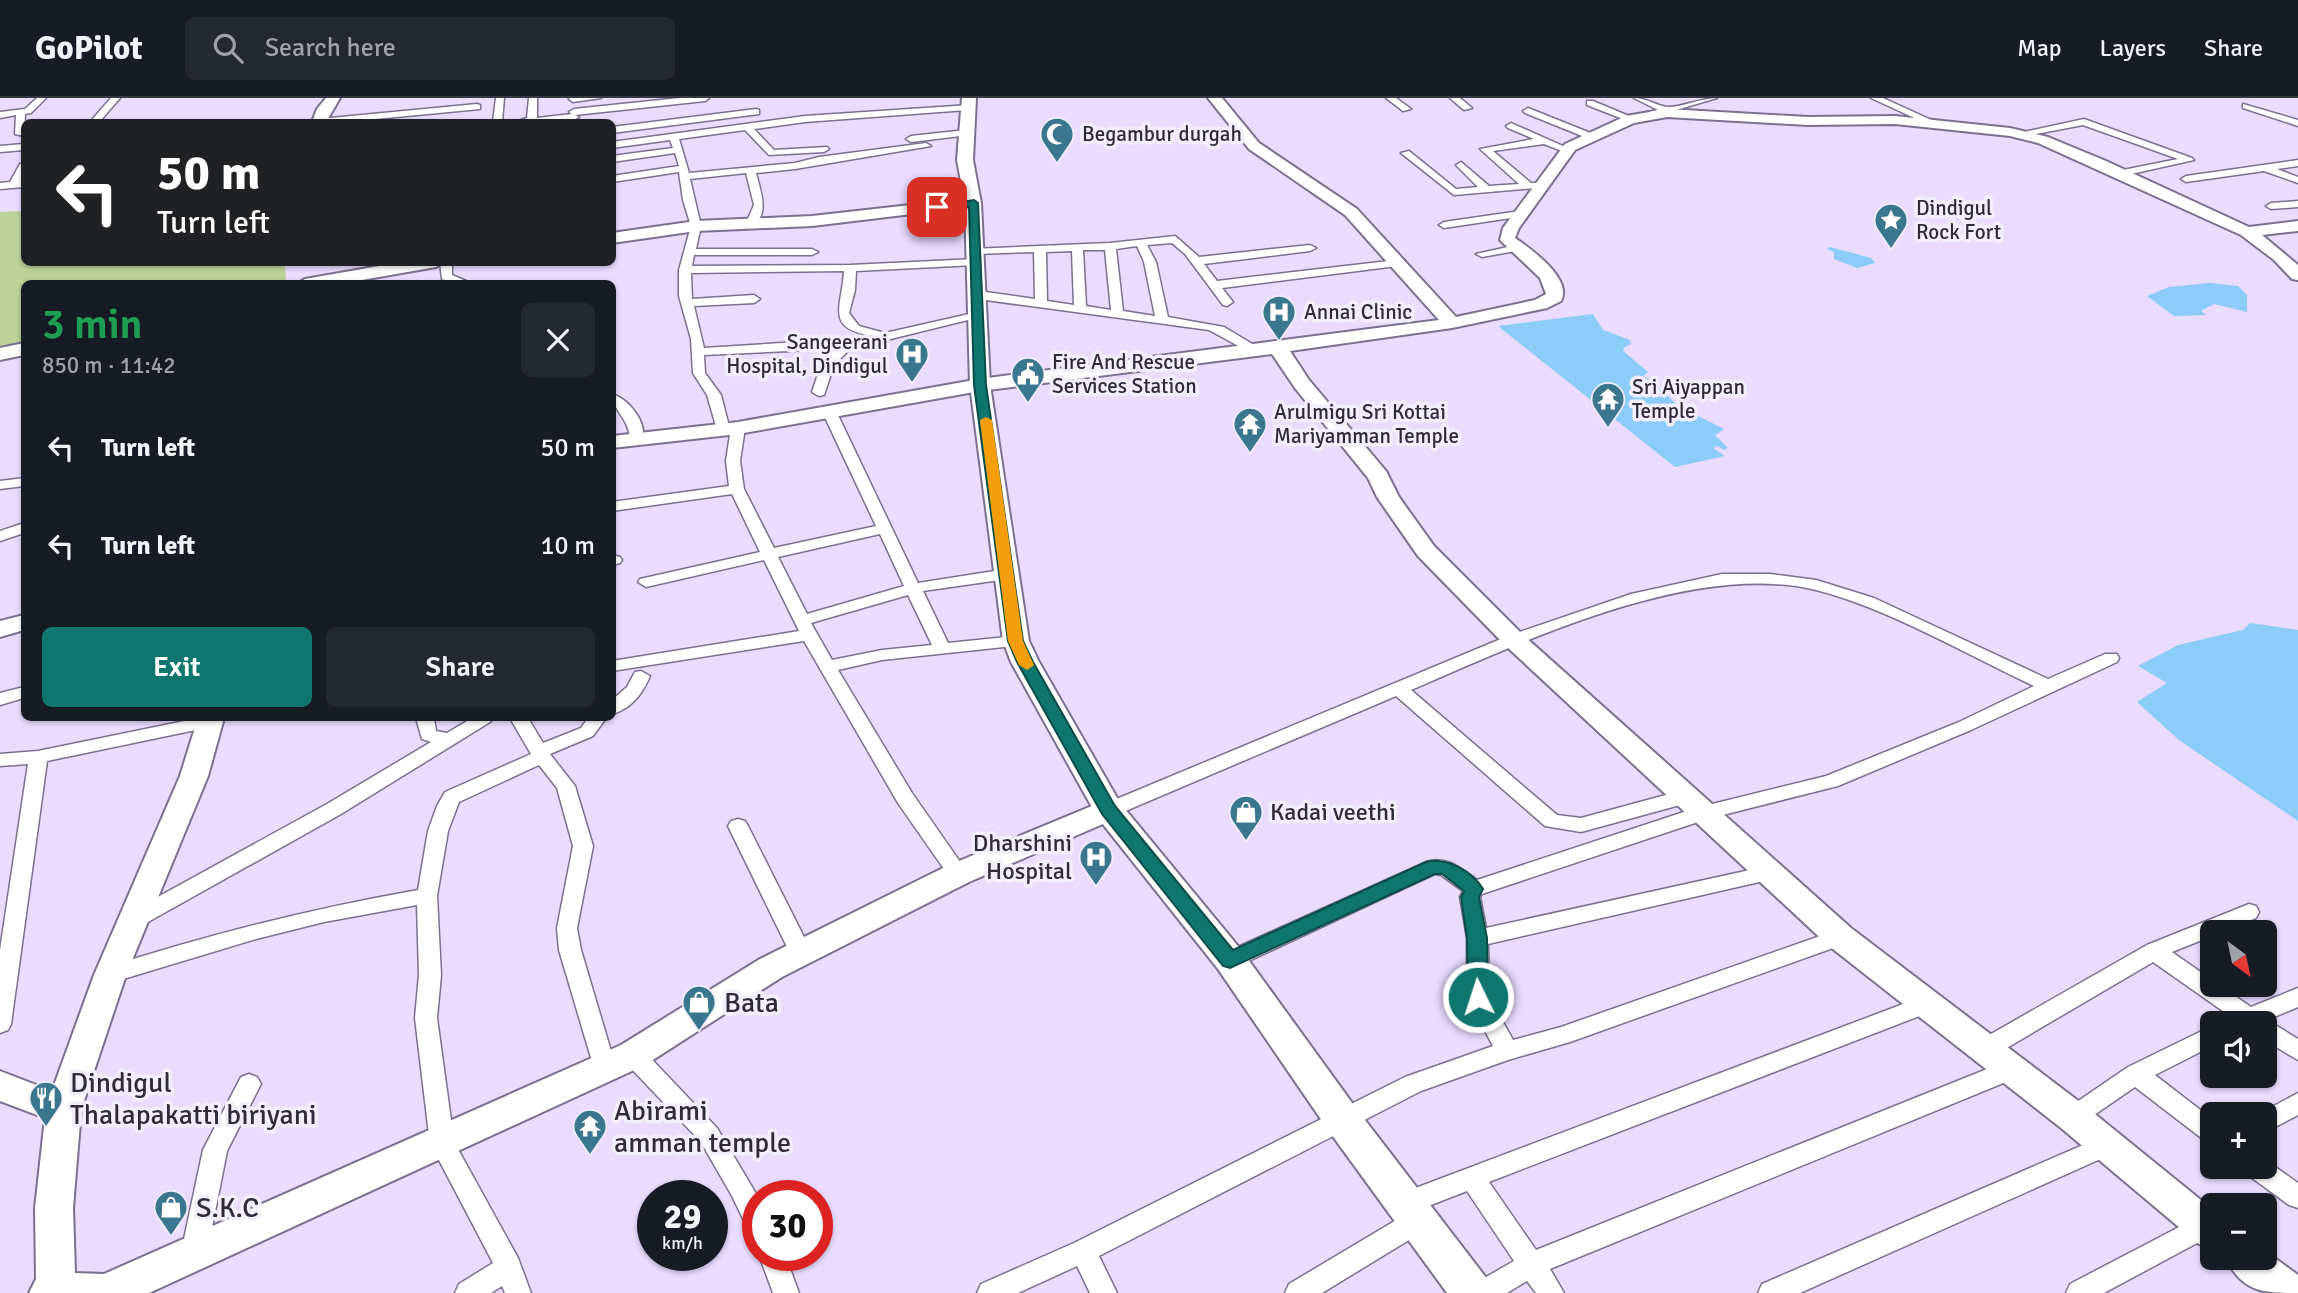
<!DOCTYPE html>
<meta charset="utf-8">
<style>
:root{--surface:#171b24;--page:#242831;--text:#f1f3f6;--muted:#9ea1a6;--line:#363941;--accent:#0f766e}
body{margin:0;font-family:Signika,sans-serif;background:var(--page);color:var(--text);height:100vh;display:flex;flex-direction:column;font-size:26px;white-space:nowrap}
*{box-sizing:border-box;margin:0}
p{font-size:23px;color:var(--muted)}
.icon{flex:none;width:38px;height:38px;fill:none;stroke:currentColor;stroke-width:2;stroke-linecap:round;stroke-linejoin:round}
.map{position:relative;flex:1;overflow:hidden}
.drawer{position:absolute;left:21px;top:182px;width:595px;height:441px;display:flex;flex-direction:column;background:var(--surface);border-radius:10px;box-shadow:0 2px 5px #0004}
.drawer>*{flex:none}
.top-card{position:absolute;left:21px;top:21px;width:595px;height:147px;border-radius:10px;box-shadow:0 2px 5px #0004;background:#202124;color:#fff;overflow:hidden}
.needle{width:46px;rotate:147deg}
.fabs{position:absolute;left:2200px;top:822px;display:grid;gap:14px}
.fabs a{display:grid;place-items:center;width:77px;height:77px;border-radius:10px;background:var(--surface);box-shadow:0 2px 5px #0004;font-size:35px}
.speed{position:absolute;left:637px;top:1082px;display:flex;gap:14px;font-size:35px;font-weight:700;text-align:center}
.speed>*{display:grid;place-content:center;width:91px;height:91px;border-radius:50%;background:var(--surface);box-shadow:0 2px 5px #0004;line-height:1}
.speed small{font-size:18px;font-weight:400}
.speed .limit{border:10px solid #d22;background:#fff;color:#111}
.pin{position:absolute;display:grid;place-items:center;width:60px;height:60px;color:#fff;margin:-30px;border-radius:14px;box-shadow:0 4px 10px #0006}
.me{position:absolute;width:77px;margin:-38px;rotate:356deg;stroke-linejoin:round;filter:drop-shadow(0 0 5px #0008)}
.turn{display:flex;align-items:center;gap:24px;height:147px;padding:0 21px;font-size:32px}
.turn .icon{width:91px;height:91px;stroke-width:2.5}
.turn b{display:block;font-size:49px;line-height:60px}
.round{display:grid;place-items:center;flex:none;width:74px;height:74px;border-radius:10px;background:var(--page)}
.head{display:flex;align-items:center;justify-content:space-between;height:119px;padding:0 21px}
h1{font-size:42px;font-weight:600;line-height:52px;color:#1e9e55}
.cta{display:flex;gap:14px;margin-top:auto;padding:14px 21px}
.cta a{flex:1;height:80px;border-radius:10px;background:var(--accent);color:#fff;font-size:28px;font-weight:600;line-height:80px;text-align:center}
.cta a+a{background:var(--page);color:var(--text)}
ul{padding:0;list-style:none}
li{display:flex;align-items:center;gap:21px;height:98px;padding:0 21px}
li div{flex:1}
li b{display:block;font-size:26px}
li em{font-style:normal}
header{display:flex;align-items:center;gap:42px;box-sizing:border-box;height:98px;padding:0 35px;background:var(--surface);border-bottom:2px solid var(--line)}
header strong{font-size:33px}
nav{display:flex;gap:38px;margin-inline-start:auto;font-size:24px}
.search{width:490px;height:63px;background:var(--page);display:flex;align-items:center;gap:18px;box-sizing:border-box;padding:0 24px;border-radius:10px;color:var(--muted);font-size:26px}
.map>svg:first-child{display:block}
</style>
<header>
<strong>GoPilot</strong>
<div class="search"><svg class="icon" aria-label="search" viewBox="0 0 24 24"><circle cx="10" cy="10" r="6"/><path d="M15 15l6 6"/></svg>Search here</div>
<nav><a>Map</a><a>Layers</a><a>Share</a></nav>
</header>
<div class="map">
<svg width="2298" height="1195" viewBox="0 0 2298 1195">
<rect width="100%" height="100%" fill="#e9dcff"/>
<path fill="#bdd298" d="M24,113V164L285,165L286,184L24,186V245L0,251V114Z"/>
<g fill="#8bccf9">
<path d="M1830,149L1871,160L1875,165L1857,170L1834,161V154L1827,151Z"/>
<path d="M2209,185L2238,188L2247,197V214L2214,206L2201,213L2206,217L2174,218L2147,198L2169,189Z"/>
<path d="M1593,216L1603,232L1630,242L1631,246L1625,249L1623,253L1648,274L1643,278L1653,283L1678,308L1724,331L1715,337L1728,350L1724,352L1717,348L1713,350L1725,358L1675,369L1498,228Z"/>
<path d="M2250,525L2298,532V723L2179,642L2137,604L2167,585L2138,568L2178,547L2243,532Z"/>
</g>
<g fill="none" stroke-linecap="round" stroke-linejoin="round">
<defs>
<g id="street">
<path d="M37,0H46L31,15L25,16L24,38L15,36L16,17L0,20V14L25,11Z"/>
<path d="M111,0H120L101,22L102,24H90Z"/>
<path d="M496,0H504L502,24H493Z"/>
<path d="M529,0H537V20L572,16L569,14L574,11L680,0H709L705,3L575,17L579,19L574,22L515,24L527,20Z"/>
<path d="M601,0L573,4L569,1V0Z"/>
<path d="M1386,0H1396L1411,11L1403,13Z"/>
<path d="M1450,0H1460L1472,10L1464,12Z"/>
<path d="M1634,0C1647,0 1654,7 1667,9C1679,10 1702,0 1717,0L1652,19L1649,18V14L1658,12Z"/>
<path d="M1871,0H1883L1940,26L1932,28Z"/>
<path d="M1587,3H1593L1636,21L1628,23L1587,7Z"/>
<path d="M477,6L480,7V11L344,24H315L320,21Z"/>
<path d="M2243,6L2298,22V28L2243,10Z"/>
<path d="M970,7L972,9L967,12L805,24L754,31L774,52L827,49L829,51L824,54L769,57L745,32L679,41L689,75L795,65L819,59L926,45L931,48L795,71L756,75C760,92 771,118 751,128L746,125L754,107L746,75L690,81L701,128L696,151H812L818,154L812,157H694L692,168L850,167L976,161L982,164L976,167L856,173L855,192L849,215L859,228L885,235L978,214L984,218L850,251L834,267L824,297L819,298L812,294L821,267L833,251L704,257L705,275L721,297L730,332L723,336L718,335L707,297L693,275L691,241L679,198V172L691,128L683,102L679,74L612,84V78L679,68L675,55L612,64V58L673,50L670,42L612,50V44L805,18ZM844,173C842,210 824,230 873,238L846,244L813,243L704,250L694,208L754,205L760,201L754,197L692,201L691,175Z"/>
<path d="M1528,10L1593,36L1595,38L1587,40L1525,15L1523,13Z"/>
<path d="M756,11L759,12V16L612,35V29Z"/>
<path d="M2084,21L2192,60L2194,62L2122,78L2118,77V73L2178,61L2083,27L2020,39L2015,36Z"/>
<path d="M1511,25L1572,52L1567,55L1544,46L1493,53L1531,85H1547V89L1454,97L1401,55L1409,53L1456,91L1478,89L1456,67L1461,64L1489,88L1519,86L1480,51L1534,41L1508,30L1506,28Z"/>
<path d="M966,32L969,33V37L911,44L906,41L911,38Z"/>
<path d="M24,46V52L0,54V48Z"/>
<path d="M2298,62V68L2277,71L2298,79V85L2264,73L2186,84L2181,81L2186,78Z"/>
<path d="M24,65V77L21,83H24V89L0,91V85L10,84L20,66Z"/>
<path d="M2298,103V109L2271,111L2266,108L2271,105Z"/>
<path d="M1520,113L1525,116L1524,118L1444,130L1439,127L1444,124Z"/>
<path d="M1175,138L1199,159L1310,147L1316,150L1310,153L1204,166L1217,183L1397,162L1403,165L1397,168L1222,190L1233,204L1227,208L1223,207L1185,156L1172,145L1147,147L1156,164L1168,219L1224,229L1259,250L1261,253L1255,257L1209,232L978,201L972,197L978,193L1035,201L1034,154L976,156L970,153L972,151L1110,145ZM1137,148L1144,164L1155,218L1123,213L1116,151ZM1083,152H1105L1111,212L1086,208ZM1072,153L1074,207L1047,203L1046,154Z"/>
<path d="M1517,147L1521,148V152L1482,159L1476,156Z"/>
<path d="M440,164H452V177L473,186H455L442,181Z"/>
<path d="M612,296C630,302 648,325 642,344L637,345L630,341C629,320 612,312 612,296Z"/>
<path d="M829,309L836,313L918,485L1007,471L1015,476L1007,481L923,493L948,545L1016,538L1024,543L1022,547L882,562L838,572L912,695L965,771L968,776L965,781L958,783L951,781L898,705L804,543L612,573V563L799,533L764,462L646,489L638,484L640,481L760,454L732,396L612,413V404L729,388L726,363L731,330L738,326L745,330L740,363L744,391L774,450L876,428L822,313ZM880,436L904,488L807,516L778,459ZM908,497L932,547L882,552L832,562L811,525Z"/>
<path d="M24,380V388L0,391V383Z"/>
<path d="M24,425V435L0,443V433Z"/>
<path d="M612,457L620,459L622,462L620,465L612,467Z"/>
<path d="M1722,476H1770L1816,482L1874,500L2048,581L2105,556H2117L2119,560L2117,564L1971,632L1838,688L1707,721L1482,796L1480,799L1486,830L1768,768L1775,770L1778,775L1775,780L1768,782L1488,846L1489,899L1513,942L1561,929L1840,831L1847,833L1850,839L1847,845L1570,944L1508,962L1421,993L1099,1158L1117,1195H1090L1077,1168L1018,1195H977L981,1186L1074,1145L1405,979L1493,948L1467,899V840L1460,799L1463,793L1441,777L1435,776L1238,868L1230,870L1222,868L1219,862L1222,856L1426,764C1447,757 1461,771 1477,782L1696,710L1826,678L1959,624L2034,588C1966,556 1887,510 1816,492C1693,462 1523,544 1411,592L1557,717L1581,720L1684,692L1691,694L1693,699L1691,704L1581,734L1545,728L1396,598L1116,717H1102L1099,712L1102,707L1508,538L1631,496Z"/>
<path d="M641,573L650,578C643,595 631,611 612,616V602L627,589L635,574Z"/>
<path d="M24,589V600L0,607V595Z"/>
<path d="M199,620H217L219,623L210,629L47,663L11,926L8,932L0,935V852L28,666L0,668V656L38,653Z"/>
<path d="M416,620H434L436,633L447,635L472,620H493L490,624L341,716L139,829L132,831L125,829L122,823L125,817L327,706L431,644L422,641Z"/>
<path d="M510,620H528L543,645L581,630L588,620H606L593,638L550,656L575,688L593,748L577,830L581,852L616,970L613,977L605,980L597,977L594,970L559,852L557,830L573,748L557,690L539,667L459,704L448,733L437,798L441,877L437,920L454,1044L518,1160L531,1195H505L502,1188L491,1195H455L459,1186L493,1165L430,1045L415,920L419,877L417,807L324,824L256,841L110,885L102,883L99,877L102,871C207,837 310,811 418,792L428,733L437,708L445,694L531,656Z"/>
<path d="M738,721L745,723L748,728L812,855L808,861L801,863L794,861L790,855L728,728L731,723Z"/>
<path d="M2249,806L2256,808L2259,814L2256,820L2220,835H2212V838L2172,854L2212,882V887H2219L2251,909L2298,890V909L2267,922L2298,941V962L2264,942V926H2224L2230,918L2153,864L1993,958L1985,960L1977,958L1974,951L1977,944L2147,847Z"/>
<path d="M1927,897L1935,900L1938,906L1935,912L1489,1084L1536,1152L2002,965L2010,962L2018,965L2021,972L2018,979L1550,1171L1564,1195H1536L1527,1183L1507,1195H1470L1474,1186L1514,1163L1467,1093L1418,1112L1427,1115L1430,1123L1427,1131L1322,1195H1285L1289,1186L1408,1115L1397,1113L1394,1105L1397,1097Z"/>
<path d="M2212,928V948L2155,977L2212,1021V1045L2204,1042L2135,989L2081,1026L2073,1029L2065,1026L2061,1019L2065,1012L2128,969Z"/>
<path d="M633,948L641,950L717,1030L758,1099V1136L749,1133L732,1098L701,1044L625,964L622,957L625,950Z"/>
<path d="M249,976L257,979L261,986L227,1053L207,1155L203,1163L194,1167L185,1163L181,1155L203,1052L241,979Z"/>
<path d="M2298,995V1017L2264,1035V1017H2257Z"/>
<path d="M2106,1037L2114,1041L2118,1048L2114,1055L1800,1195H1758L1762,1186Z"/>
<path d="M2264,1061L2298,1085V1110L2289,1107L2248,1077L2245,1069H2264Z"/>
<path d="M2204,1116L2212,1120V1137L2104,1195H2066L2070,1186Z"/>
<path d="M759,1157H785L799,1195H773Z"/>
</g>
<g id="secondary">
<path d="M326,0H340L326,24H312L317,11Z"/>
<path d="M1208,0H1222L1259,45L1357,111L1456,219L1535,202L1546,196L1540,180L1500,142L1503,130L1565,46L1626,18L1667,11L1808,19L1895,18L2010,30L2048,39L2106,63L2249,129L2298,123V133L2262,137L2298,167V182L2292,181L2274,162L2241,137L2038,45L2010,38L1895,26L1808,27L1667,19L1634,25L1575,52L1519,130L1515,140C1531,151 1573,181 1561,203L1547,210L1452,230L1290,253L1309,282L1386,373L1399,399L1434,448L1523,537L1851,830L2085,1008L2212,1111V1151L2199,1146L2061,1030L1829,848L1505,547L1418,458L1377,399L1368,380L1295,290L1272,256L980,293L738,336L612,350V338L738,324L980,281L1439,222L1345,117L1249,51Z"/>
<path d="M973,100L981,105L979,108L812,128L696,133L612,145V135L696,123L812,118Z"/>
<path d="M402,164H444L436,169L339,186H297L305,181Z"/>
<path d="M24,245V257L0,262V250Z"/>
<path d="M24,517V532L0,539V523Z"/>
<path d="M198,620H224L208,678L126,877L81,1012L73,1110L75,1175L104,1176L621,947L760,861L947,768L1099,705L1109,702L1119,705L1123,712L1119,719L969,784L782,879L645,967L149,1195H29L36,1181L35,1110L45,1020L0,1003V973L52,993L94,877L180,678Z"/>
<path d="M2264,1152L2298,1177V1195C2265,1195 2242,1195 2226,1160H2264Z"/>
</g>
<path id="primary" d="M962,0H976L973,62L981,105L990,287L1029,543L1039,564L1120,705L1242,853L1355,1009L1487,1181L1493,1195H1447L1329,1033L1218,871L1098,720L1011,564L1003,543L970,287L965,105L957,62Z"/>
</defs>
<use href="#street" stroke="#7b708f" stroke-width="3"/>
<use href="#secondary" stroke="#7b708f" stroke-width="4"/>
<use href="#primary" stroke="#7b708f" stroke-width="4"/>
<use href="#street" fill="#fff" fill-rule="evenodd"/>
<use href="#secondary" fill="#fff" fill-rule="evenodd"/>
<use href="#primary" fill="#fff" fill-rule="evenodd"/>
</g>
<path fill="#0f766e" stroke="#0a4d48" stroke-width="2" d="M974,102L978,105L986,287L1023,543L1033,564L1115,708L1233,852L1426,764C1446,758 1473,774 1483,791L1479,799L1487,840L1488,899L1485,905L1478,907L1471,905L1468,899L1467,840L1461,799L1464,793L1442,776H1435L1230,870L1223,868L1102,716L1017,564L1008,543L974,287L969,109L937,112L932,109Z"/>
<path fill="#f59e0b" d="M986,319L992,322L1023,543L1034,567L1027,572L1019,567L1008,543L980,322Z"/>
<defs>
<symbol id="mosque-pin" viewBox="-11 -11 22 30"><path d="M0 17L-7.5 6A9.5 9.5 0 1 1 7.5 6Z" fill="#3a768e" stroke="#f2eefc"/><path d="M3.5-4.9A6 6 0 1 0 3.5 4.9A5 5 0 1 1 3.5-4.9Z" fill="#fff"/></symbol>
<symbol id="sight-pin" viewBox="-11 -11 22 30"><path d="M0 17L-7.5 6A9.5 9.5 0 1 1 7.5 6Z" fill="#3a768e" stroke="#f2eefc"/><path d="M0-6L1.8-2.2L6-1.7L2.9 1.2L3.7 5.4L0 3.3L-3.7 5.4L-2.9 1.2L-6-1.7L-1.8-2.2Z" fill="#fff"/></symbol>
<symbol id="hospital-pin" viewBox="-11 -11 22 30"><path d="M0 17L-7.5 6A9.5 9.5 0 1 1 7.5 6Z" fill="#3a768e" stroke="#f2eefc"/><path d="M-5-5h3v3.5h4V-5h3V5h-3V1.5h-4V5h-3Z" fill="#fff"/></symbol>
<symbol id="civic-pin" viewBox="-11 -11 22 30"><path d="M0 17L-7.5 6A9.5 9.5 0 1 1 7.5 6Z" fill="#3a768e" stroke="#f2eefc"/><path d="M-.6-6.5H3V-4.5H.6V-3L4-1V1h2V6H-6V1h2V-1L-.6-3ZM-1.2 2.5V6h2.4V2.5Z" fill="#fff"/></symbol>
<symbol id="temple-pin" viewBox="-11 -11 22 30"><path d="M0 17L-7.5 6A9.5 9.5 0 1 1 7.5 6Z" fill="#3a768e" stroke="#f2eefc"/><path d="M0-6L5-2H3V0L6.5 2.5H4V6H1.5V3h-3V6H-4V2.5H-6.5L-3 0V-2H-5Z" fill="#fff"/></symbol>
<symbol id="shop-pin" viewBox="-11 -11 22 30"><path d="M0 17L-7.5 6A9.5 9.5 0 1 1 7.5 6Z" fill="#3a768e" stroke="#f2eefc"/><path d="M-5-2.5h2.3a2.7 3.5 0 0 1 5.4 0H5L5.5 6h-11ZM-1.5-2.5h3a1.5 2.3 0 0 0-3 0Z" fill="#fff"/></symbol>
<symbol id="restaurant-pin" viewBox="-11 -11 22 30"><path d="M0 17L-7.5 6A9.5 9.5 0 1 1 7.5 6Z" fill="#3a768e" stroke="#f2eefc"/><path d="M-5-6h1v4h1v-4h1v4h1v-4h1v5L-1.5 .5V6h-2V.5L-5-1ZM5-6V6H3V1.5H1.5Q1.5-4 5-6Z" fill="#fff"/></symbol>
</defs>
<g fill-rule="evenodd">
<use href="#mosque-pin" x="1038" y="17" width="38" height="52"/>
<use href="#sight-pin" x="1872" y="103" width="38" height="52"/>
<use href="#hospital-pin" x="1260" y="195" width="38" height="52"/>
<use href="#hospital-pin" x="893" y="237" width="38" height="52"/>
<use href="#civic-pin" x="1009" y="257" width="38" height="52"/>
<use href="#temple-pin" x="1589" y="282" width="38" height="52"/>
<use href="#temple-pin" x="1231" y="307" width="38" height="52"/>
<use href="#shop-pin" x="1227" y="695" width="38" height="52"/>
<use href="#hospital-pin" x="1077" y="740" width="38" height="52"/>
<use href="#shop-pin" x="680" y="885" width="38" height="52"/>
<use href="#restaurant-pin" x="27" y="981" width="38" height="52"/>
<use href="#temple-pin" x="571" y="1009" width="38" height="52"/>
<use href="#shop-pin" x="152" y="1090" width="38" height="52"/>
</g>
<g text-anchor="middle" stroke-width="7" stroke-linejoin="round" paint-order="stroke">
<g font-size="21" fill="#302b38" stroke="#f2eefc" text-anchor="start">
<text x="1082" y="43">Begambur durgah</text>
<text x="1916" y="117">Dindigul<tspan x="1916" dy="24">Rock Fort</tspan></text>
<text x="1304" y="221">Annai Clinic</text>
<text x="888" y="251" text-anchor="end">Sangeerani<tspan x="888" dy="24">Hospital, Dindigul</tspan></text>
<text x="1052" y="271">Fire And Rescue<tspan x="1052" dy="24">Services Station</tspan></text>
<text x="1632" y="296">Sri Aiyappan<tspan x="1632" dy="24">Temple</tspan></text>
<text x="1274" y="321">Arulmigu Sri Kottai<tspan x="1274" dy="24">Mariyamman Temple</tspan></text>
</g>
<g font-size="24" fill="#302b38" stroke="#f2eefc" text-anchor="start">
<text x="1270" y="722">Kadai veethi</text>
<text x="1072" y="753" text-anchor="end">Dharshini<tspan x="1072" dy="28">Hospital</tspan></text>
</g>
<g font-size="28" fill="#302b38" stroke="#f2eefc" text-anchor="start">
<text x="724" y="914">Bata</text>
<text x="70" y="994">Dindigul<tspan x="70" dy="32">Thalapakatti biriyani</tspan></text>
<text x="614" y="1022">Abirami<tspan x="614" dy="32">amman temple</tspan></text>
<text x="196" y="1119">S.K.C</text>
</g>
</g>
</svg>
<div class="fabs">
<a><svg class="needle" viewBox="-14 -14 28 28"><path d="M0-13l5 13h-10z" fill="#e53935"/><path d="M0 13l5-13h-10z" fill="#9ea1a6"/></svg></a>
<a><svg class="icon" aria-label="sound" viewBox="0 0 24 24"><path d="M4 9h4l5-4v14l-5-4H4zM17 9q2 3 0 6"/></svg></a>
<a>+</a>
<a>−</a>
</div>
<div class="speed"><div>29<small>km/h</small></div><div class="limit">30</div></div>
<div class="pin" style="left:937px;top:109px;background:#d93025"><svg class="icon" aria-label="arrive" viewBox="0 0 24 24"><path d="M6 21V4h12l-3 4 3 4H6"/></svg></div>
<svg class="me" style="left:1478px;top:899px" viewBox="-20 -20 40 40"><circle r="17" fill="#0f766e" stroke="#fff" stroke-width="3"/><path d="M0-11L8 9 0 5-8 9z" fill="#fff"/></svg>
<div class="top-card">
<div class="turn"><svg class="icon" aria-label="left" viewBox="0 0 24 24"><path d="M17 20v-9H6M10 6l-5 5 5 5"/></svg><div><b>50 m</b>Turn left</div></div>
</div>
<section class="drawer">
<div class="head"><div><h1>3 min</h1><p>850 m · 11:42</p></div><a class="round"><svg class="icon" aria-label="close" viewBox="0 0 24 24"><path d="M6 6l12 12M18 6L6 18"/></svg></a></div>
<ul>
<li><svg class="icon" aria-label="left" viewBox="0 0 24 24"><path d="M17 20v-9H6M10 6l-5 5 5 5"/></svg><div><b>Turn left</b></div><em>50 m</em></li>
<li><svg class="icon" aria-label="left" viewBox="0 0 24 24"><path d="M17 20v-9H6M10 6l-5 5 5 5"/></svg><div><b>Turn left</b></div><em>10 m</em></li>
</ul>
<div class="cta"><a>Exit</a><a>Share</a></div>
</section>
</div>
